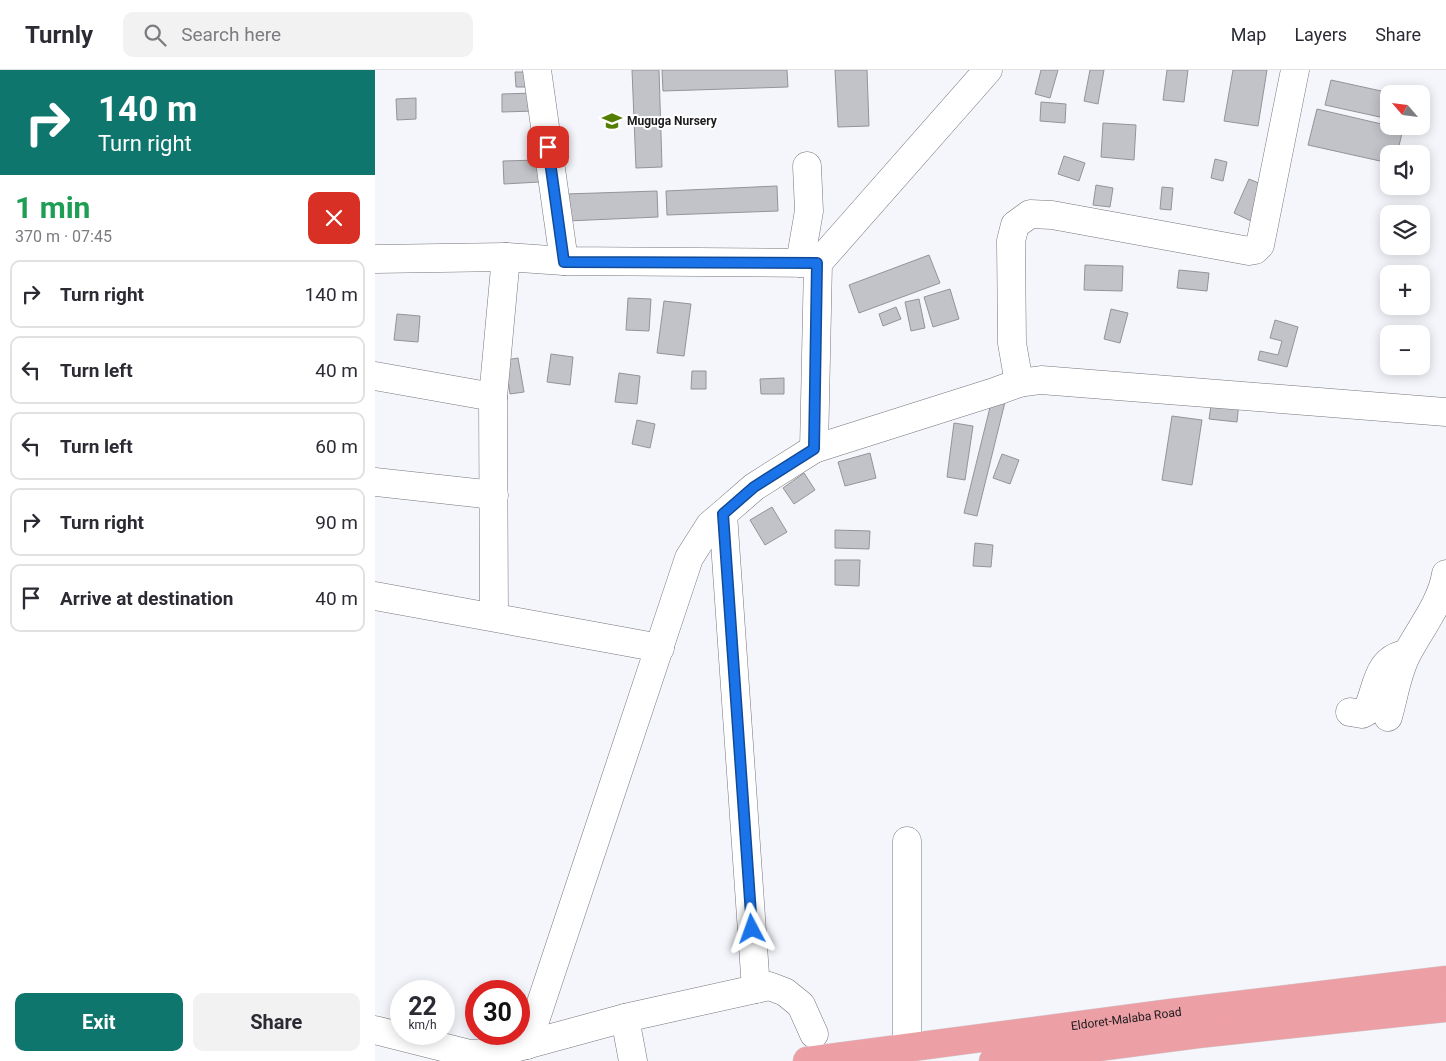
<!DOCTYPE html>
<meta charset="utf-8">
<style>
:root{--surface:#fff;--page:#f2f2f3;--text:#2b2b33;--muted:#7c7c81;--line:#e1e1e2;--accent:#0f766e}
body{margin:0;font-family:Roboto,sans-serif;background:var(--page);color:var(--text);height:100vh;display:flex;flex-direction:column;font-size:19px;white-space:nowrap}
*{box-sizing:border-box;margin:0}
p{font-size:16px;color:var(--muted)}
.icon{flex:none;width:28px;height:28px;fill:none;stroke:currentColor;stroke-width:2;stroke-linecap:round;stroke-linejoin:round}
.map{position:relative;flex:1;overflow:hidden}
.side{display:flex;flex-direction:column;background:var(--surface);width:375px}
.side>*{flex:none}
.banner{background:#0f766e;color:#fff;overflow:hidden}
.needle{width:32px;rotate:298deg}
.buttons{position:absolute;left:1005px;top:15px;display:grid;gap:10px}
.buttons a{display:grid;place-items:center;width:50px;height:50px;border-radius:10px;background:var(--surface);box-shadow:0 2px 12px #0003;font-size:25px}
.speed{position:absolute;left:15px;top:910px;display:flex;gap:10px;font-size:25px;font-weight:700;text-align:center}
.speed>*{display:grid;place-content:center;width:65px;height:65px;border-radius:50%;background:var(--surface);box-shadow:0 2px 12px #0003;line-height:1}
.speed small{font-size:12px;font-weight:400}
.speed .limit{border:8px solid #d22;background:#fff;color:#111}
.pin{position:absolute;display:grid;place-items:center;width:42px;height:42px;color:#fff;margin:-21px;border-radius:10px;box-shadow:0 2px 8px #0006}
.me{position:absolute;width:55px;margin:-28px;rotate:356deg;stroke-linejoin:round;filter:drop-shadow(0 0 4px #0008)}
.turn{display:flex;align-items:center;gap:18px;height:105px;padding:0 15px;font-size:22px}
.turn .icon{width:65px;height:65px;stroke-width:2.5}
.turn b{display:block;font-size:35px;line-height:42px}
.round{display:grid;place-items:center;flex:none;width:52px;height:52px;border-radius:10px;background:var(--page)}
.summary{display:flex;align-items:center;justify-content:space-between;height:85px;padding:0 15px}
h1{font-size:30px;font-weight:700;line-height:38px;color:#1e9e55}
.action{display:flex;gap:10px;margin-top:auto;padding:10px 15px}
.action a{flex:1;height:58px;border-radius:10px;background:var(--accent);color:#fff;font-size:20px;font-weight:700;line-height:58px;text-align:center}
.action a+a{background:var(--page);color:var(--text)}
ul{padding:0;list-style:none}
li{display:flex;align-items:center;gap:15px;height:68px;margin:0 10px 8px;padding:0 5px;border:2px solid var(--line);border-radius:10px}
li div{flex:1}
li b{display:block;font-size:19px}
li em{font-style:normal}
header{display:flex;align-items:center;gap:30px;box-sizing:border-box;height:70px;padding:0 25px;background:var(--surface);border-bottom:1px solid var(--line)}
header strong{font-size:24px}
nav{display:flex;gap:28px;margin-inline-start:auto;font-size:18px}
.search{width:350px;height:45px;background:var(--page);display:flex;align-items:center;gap:12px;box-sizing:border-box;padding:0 18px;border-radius:10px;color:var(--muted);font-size:19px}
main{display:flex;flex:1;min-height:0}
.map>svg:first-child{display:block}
</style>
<header>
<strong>Turnly</strong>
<div class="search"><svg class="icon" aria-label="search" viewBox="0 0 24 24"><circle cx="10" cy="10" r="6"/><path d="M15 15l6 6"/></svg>Search here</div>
<nav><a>Map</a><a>Layers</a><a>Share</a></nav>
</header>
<main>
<section class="side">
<div class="banner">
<div class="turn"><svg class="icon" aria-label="right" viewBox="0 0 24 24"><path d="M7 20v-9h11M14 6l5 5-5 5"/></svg><div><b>140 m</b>Turn right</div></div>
</div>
<div class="summary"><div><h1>1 min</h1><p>370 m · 07:45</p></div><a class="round" style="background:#d93025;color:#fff"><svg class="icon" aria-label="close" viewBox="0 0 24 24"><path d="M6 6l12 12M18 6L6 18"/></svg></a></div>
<ul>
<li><svg class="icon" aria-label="right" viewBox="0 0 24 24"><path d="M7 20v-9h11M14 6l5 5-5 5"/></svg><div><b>Turn right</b></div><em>140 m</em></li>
<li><svg class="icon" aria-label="left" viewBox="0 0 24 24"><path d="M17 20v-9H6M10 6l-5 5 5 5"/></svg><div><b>Turn left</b></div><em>40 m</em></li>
<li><svg class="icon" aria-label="left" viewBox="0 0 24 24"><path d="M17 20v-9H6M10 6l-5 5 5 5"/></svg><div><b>Turn left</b></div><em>60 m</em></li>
<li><svg class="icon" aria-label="right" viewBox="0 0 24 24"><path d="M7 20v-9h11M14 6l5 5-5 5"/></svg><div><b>Turn right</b></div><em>90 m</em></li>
<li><svg class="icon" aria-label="arrive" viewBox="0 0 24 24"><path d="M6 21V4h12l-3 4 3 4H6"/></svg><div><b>Arrive at destination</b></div><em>40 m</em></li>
</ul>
<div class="action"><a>Exit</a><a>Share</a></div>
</section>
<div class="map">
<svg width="1071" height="991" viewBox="0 0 1071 991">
<rect width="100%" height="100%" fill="#f5f6fc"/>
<g fill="#c2c3c8" stroke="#939398">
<path d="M257,0H284L287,97L261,98Z"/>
<path d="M287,0H412L413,17L288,21Z"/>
<path d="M460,0H492L494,56L463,57Z"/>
<path d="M666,0H683L675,28L660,24Z"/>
<path d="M715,0H729L723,34L709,31Z"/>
<path d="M792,0H813L809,32L788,30Z"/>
<path d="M858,0H892L883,56L849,51Z"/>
<path d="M140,2H152V17H141Z"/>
<path d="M956,10L1020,24H1014V49L950,35Z"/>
<path d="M159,23L160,41L127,42V24Z"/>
<path d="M41,28V49L22,50L21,29Z"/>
<path d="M666,32L691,34L690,53L665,51Z"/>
<path d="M942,39L1028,59L1022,84H1014V93L933,75Z"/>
<path d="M728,53L761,55L759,90L726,87Z"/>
<path d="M689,86L710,93L704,111L683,104Z"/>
<path d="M840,89L852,92L848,111L836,108Z"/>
<path d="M164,90L165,112L129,114L128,91Z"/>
<path d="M874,109L891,116L876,151L859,143Z"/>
<path d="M721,115L738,118L735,137L718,135Z"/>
<path d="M402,116L403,141L292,145L291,121Z"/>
<path d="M787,117L798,118L796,140L785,139Z"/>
<path d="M282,121L283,147L192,151L191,124Z"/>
<path d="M554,185L565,213L484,243L474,215Z"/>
<path d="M710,195L748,196L747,221L709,220Z"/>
<path d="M804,200L834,203L832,221L802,218Z"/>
<path d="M575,219L584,249L558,257L549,227Z"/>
<path d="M253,228L276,229L274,261L251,260Z"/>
<path d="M544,229L550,258L536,261L530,232Z"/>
<path d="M289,231L316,234L309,286L282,283Z"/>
<path d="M521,237L526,249L508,256L504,244Z"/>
<path d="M736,239L753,243L745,273L729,269Z"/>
<path d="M22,244L45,246L43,272L19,270Z"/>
<path d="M900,250L923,257L912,297L883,290L885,281L903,285L907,271L895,268Z"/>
<path d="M176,284L198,287L195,315L172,312Z"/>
<path d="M143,288L149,322L135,324L130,290Z"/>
<path d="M317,301H331V319H316Z"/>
<path d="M244,303L265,306L262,334L240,332Z"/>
<path d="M409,308V324H386L385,309Z"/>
<path d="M618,325L631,328L602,446L589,443Z"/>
<path d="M837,329L864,332L862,352L834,349Z"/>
<path d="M797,346L827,350L817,415L787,410Z"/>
<path d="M262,350L280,354L275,378L257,374Z"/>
<path d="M579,353L598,356L590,410L572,407Z"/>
<path d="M495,383L501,408L470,416L463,392Z"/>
<path d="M627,384L644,390L635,414L618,408Z"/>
<path d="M429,403L440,420L419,434L408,418Z"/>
<path d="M397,437L412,462L390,475L375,450Z"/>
<path d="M460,460L495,461L494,479L460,478Z"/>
<path d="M600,473L618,475L616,497L598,496Z"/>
<path d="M460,490H485L484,516L460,515Z"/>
</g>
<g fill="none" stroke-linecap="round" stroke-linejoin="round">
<defs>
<g id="minor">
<path d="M162,0L189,191"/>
<path d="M0,189L131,187L189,191L443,193"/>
<path d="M425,193L434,141L432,96"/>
<path d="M0,306L118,327"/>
<path d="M644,313L637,273L636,171L640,155L655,144L677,145L874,181L880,180L885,175L920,0"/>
<path d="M439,379L443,193L613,0"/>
<path d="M0,412L119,425"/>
<path d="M348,444L381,919"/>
<path d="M0,526L285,578"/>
<path d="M119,547L118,327L131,187"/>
<path d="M975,642L987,644L991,642C1003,620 1000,590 1030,584"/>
<path d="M1013,647C1019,626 1022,603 1032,584C1046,557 1066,534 1071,504"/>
<path d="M532,771V978"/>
<path d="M250,948L258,991"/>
<path d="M0,960L95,984L125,982L250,948L394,916L410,922L426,935L439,964"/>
<path d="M152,975L314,488L335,455L348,444L379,417L439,379L622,321L644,313L666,310L1071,342"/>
</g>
<g id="highway">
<path id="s1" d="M432,991L796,943L1071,910"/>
<path d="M618,991L823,964L1071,938"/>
</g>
</defs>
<use href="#minor" stroke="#76767b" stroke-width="29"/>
<use href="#highway" stroke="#d1d1d2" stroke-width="29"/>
<use href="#minor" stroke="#fff" stroke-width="28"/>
<use href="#highway" stroke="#ec9fa5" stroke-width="28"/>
</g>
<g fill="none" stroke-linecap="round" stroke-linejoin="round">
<defs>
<path id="route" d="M173,77L189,192L442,193L439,379L379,417L348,444L377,859"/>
</defs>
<use href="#route" stroke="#114b97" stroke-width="12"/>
<use href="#route" stroke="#1a73e8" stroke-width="9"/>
</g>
<defs>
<symbol id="school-bare" viewBox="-9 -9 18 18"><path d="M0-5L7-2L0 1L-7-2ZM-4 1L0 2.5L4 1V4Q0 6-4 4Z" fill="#547e01" stroke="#fff" stroke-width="2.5" paint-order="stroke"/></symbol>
</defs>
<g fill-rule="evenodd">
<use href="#school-bare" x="223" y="37" width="28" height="28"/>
</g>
<g text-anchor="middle" stroke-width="4" stroke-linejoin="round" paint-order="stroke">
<g font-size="12" font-weight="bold" fill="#1b1b1d" stroke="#fff" text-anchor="start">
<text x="252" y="55">Muguga Nursery</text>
</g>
<g font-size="12" fill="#1b1b1d" stroke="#fff">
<text dy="4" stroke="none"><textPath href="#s1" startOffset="322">Eldoret-Malaba Road</textPath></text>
</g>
</g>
</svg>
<div class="buttons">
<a><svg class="needle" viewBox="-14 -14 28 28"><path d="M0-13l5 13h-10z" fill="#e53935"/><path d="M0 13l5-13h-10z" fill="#7c7c81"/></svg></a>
<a><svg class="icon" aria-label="sound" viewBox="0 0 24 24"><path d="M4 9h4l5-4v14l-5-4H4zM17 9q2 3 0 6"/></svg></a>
<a><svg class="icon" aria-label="layers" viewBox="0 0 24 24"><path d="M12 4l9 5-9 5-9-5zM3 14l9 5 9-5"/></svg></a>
<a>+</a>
<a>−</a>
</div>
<div class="speed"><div>22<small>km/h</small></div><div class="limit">30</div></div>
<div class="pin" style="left:173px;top:77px;background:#d93025"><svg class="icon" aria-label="arrive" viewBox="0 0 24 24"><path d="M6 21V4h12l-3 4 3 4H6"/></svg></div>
<svg class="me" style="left:377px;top:859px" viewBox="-20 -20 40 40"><path d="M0-17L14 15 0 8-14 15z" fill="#1a73e8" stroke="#fff" stroke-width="4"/></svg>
</div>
</main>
